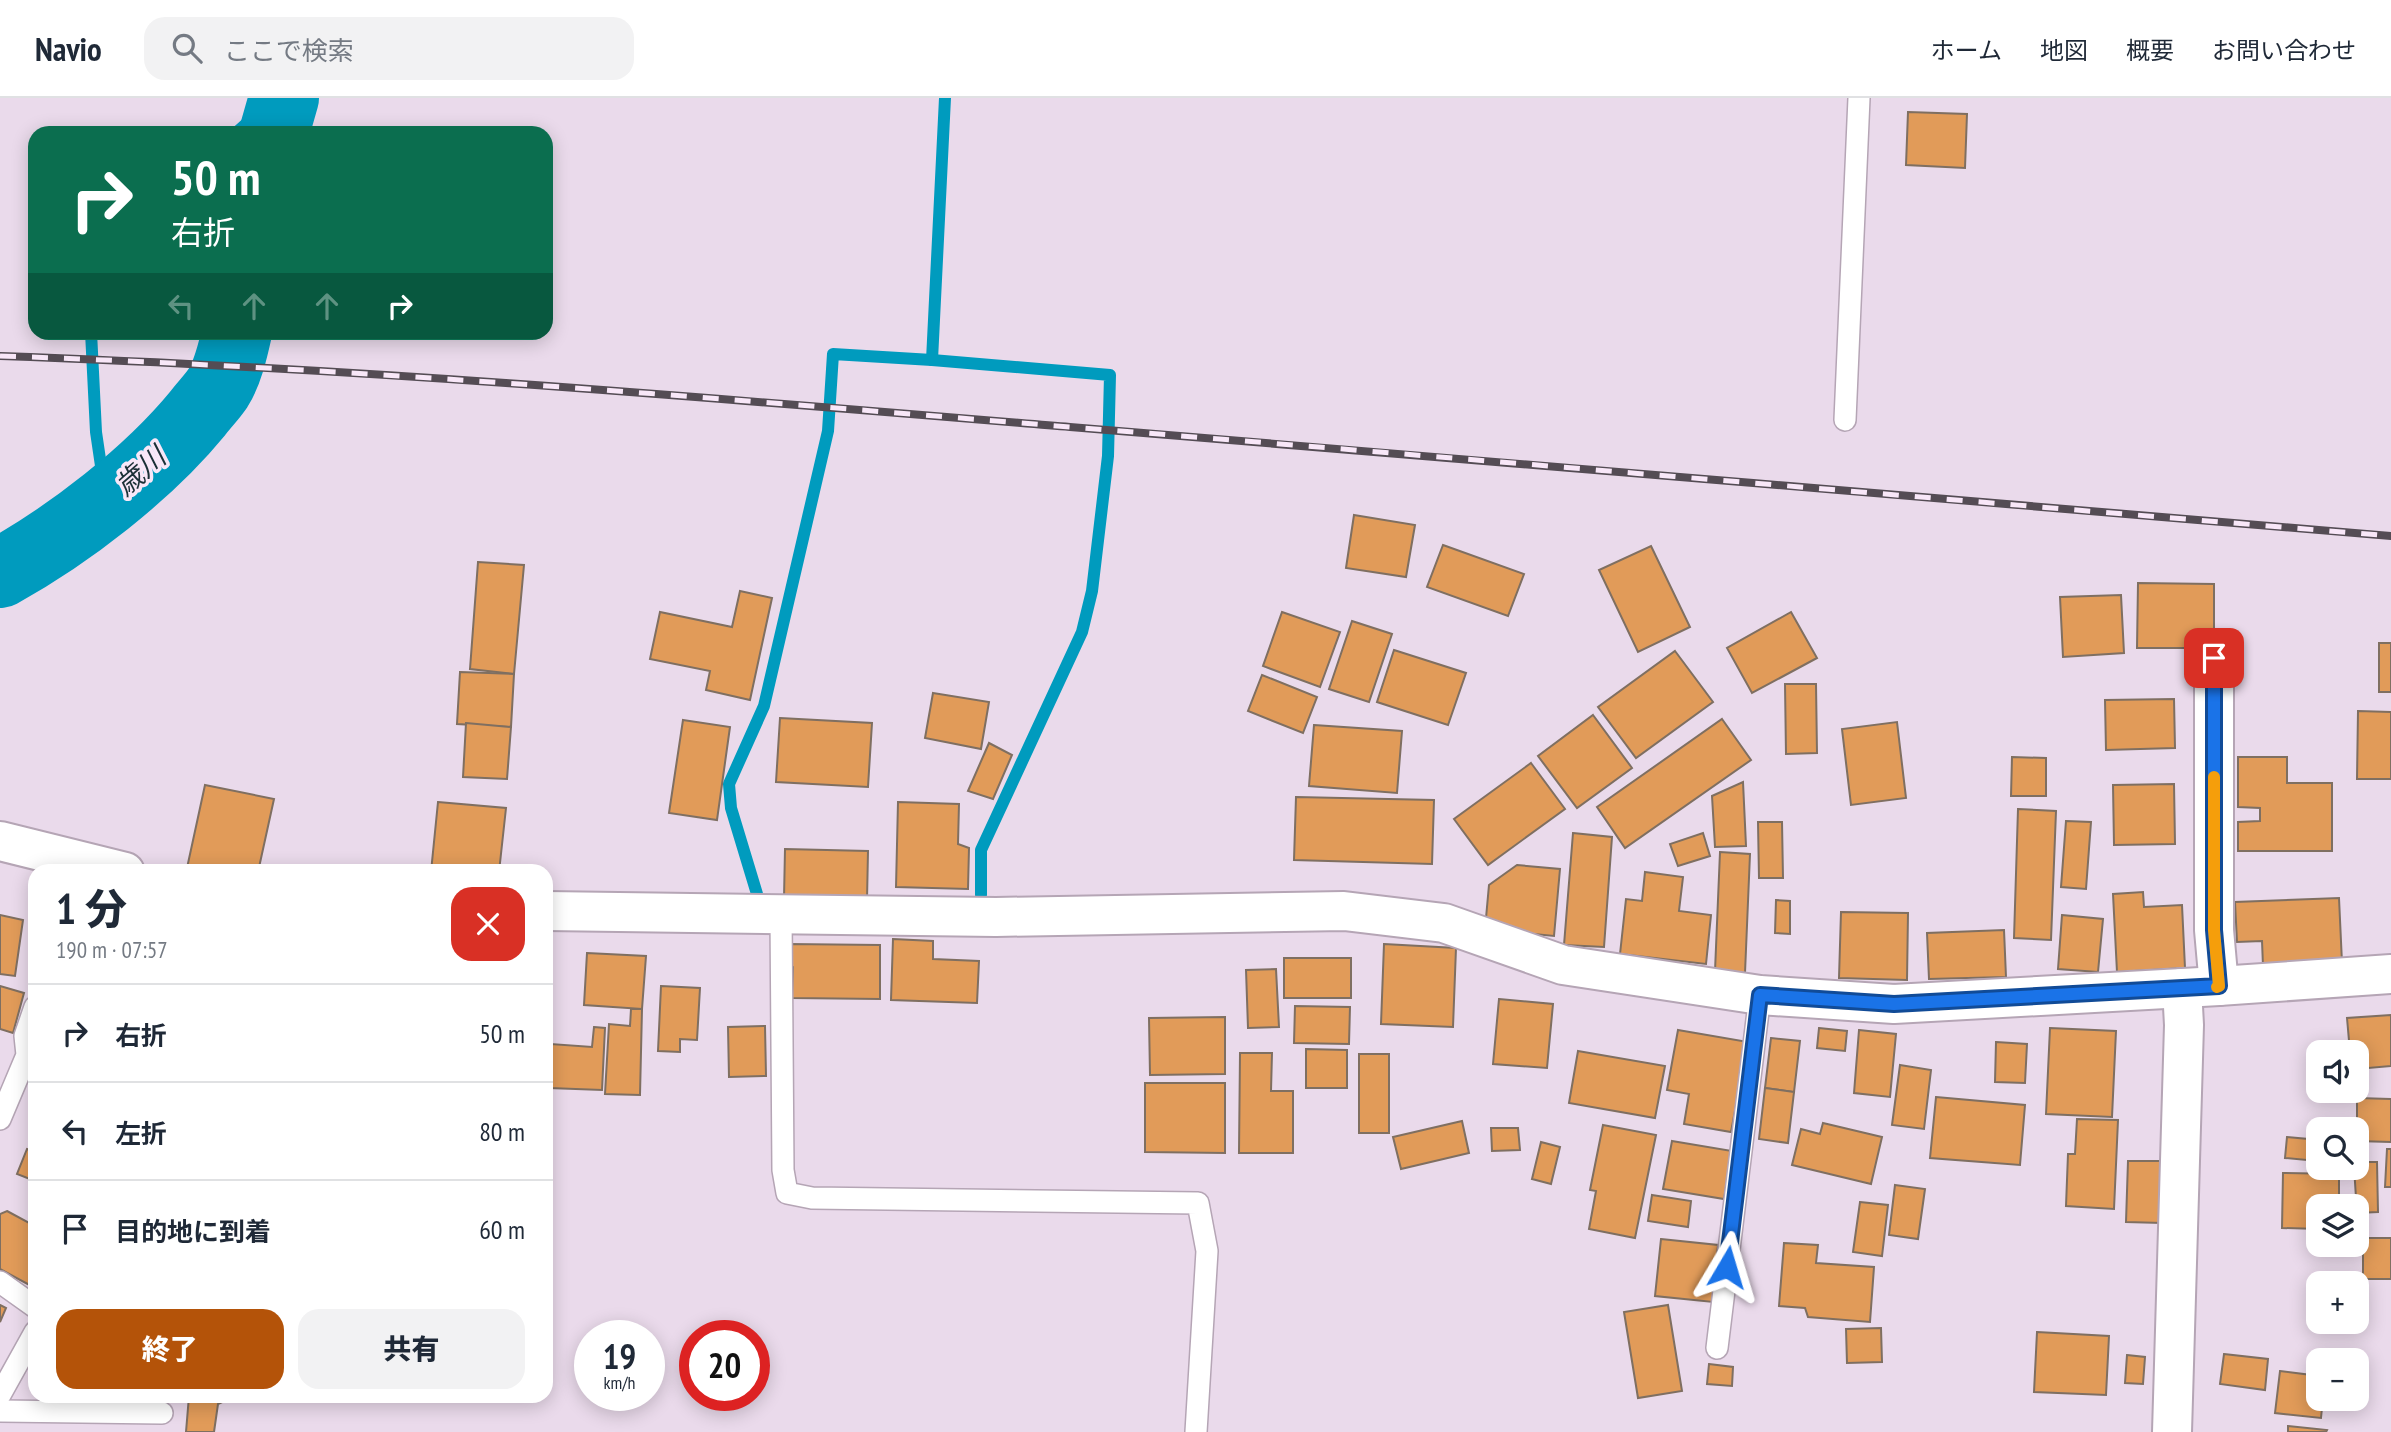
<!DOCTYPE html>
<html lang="ja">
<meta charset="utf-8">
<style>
:root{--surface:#fff;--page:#f2f2f3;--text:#1f2937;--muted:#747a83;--line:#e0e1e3;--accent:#b45309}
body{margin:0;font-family:"PT Sans Narrow","Noto Sans JP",sans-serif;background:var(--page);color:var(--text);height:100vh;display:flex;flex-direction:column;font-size:26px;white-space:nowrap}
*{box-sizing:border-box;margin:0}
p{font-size:23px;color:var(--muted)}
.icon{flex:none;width:38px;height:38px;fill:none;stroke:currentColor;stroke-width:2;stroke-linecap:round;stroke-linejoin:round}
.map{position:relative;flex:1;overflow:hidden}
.sheet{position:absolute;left:28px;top:766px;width:525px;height:539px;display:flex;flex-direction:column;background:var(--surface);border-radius:21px;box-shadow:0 4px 18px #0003}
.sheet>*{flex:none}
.hud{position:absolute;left:28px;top:28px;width:525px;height:214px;border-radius:21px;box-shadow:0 4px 18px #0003;background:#0b6e4f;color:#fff;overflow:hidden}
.controls{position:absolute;left:2306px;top:942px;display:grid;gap:14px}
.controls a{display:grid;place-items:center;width:63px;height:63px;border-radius:14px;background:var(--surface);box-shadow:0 4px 18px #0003;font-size:35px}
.speed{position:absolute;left:574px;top:1222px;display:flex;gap:14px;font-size:35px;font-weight:700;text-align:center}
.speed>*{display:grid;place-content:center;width:91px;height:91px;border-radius:50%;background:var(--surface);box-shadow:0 4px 18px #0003;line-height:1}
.speed small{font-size:18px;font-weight:400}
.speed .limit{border:10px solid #d22;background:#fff;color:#111}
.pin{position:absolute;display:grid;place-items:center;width:60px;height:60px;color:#fff;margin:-30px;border-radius:14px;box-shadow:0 4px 10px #0006}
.me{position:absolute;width:77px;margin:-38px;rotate:7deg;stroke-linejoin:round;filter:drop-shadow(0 0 5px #0008)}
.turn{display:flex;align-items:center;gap:24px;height:147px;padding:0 28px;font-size:32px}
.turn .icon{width:91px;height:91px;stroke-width:2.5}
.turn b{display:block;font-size:49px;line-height:60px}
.lanes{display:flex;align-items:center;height:66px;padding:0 28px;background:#0003;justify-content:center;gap:35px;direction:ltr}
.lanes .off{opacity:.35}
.round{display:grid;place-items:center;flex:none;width:74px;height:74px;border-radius:21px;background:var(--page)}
.overview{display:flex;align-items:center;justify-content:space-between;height:119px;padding:0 28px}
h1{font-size:42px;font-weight:800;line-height:52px}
.cta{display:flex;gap:14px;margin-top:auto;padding:14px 28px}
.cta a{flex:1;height:80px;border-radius:21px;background:var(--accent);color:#fff;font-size:28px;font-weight:800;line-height:80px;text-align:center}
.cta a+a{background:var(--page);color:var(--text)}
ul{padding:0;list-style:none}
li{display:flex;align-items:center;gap:21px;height:98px;padding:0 28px;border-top:2px solid var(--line)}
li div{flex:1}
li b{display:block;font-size:26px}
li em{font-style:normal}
header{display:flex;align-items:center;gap:42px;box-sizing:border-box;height:98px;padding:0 35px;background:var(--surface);border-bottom:2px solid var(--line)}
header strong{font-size:33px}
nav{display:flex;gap:38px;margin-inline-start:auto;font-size:24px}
.search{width:490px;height:63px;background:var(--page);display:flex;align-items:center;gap:18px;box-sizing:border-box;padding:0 24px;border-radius:21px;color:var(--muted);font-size:26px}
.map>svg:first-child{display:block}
</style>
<header>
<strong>Navio</strong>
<div class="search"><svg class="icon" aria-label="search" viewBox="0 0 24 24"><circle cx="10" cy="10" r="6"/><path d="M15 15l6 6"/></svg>ここで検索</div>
<nav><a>ホーム</a><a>地図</a><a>概要</a><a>お問い合わせ</a></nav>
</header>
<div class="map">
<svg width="2391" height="1334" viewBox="0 0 2391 1334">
<rect width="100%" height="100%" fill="#eadaeb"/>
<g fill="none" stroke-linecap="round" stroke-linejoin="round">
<g stroke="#009bbe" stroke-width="12">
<path d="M236,35L275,0"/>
<path d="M91,234L96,334L106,402"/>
<path d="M932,262L945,0"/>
<path d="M757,796L731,710L729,686L764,608L828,333L833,256L932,262L1110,277L1108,358L1092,493L1082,534L981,752V797"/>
</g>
<g stroke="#009bbe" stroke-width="70">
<path d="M274,35L284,0"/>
<path d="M0,475C69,437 148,376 198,315C204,307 212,299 218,290C228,274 233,252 237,234"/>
</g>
</g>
<g fill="#e19b59" stroke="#7f6f61" stroke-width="2">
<path d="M1908,14L1967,16L1965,70L1906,67Z"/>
<path d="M1354,417L1415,427L1406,479L1346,470Z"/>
<path d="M1443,447L1524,476L1508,518L1427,489Z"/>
<path d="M1651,448L1690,529L1638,554L1599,472Z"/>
<path d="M478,464L524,467L514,576L470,571Z"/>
<path d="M2138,485L2214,486V550H2137Z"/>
<path d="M740,493L772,500L750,602L706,592L710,573L650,561L660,514L732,529Z"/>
<path d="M2121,497L2124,555L2063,559L2060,499Z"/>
<path d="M1282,514L1340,534L1320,589L1263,568Z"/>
<path d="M1791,514L1817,560L1752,595L1727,550Z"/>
<path d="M1352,523L1392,536L1369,604L1329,591Z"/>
<rect x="2379" y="545" width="12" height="49"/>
<path d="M1394,552L1466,575L1448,627L1377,604Z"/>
<path d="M1675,553L1713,604L1636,660L1598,609Z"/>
<path d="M460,574L514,576L511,629L457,626Z"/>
<path d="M1262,577L1317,599L1303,635L1248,613Z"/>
<path d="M1785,586H1816L1817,655L1786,656Z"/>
<path d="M933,595L989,604L981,651L925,640Z"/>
<path d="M2174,601L2175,650L2106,652L2105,602Z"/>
<path d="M2358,613L2391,614V681H2357Z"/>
<path d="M1593,617L1632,670L1577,710L1538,658Z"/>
<path d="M780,620L872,625L868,689L776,684Z"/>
<path d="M1722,621L1751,662L1625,750L1597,709Z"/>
<path d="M683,622L730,629L717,722L669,715Z"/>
<path d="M1897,624L1906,700L1851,707L1842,631Z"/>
<path d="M466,625L511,629L507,681L463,679Z"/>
<path d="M1314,627L1402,633L1397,695L1309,688Z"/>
<path d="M989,645L1012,657L993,701L968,693Z"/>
<path d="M2012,659L2046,660V698H2011Z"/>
<path d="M2238,659H2287V685H2332V753H2238V724L2260,723V710L2238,709Z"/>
<path d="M1531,665L1565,711L1488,767L1454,721Z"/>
<path d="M1743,684L1746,748L1715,749L1712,698Z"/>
<path d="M2174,686L2175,746L2114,747L2113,687Z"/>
<path d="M205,687L274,701L258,774H205L187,770Z"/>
<path d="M1296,699L1434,702L1432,766L1294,762Z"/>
<path d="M438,704L506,710L499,774H431Z"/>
<path d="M898,704L959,706L958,746L969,750L968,791L896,789Z"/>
<path d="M2018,711L2056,713L2051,842L2014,840Z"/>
<path d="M2066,723L2091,724L2086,791L2061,789Z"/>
<path d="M1758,724H1782L1783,780H1759Z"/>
<path d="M1573,735L1612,739L1604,849L1564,847Z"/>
<path d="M1703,735L1710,758L1678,768L1670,746Z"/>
<path d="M785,751L868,753L867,802L784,800Z"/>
<path d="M1720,754L1750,756L1745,875L1715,873Z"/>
<path d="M1517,767L1560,771L1554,838L1485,831L1489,787Z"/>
<path d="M1645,774L1683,779L1679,813L1711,817L1706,866L1620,856L1626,801L1642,803Z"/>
<path d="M2143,794L2144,809L2182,807L2185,870L2117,874L2113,796Z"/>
<path d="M2339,800L2342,865L2263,868L2262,843L2237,844L2235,804Z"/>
<path d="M1776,802L1790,803V836L1775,835Z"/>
<path d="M1841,814L1908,815L1907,882L1839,880Z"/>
<path d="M0,817L23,822L15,878L0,876Z"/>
<path d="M2062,817L2103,821L2098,874L2058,871Z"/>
<path d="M2004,832L2006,879L1929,881L1927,835Z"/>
<path d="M893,841L933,843V861L979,863L977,905L891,902Z"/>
<path d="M788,846L880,847V901L792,900L793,869L788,868Z"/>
<path d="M1384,846L1456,850L1453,929L1381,926Z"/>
<path d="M587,855L646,858L642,911L584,907Z"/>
<rect x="1284" y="860" width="67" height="40"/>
<path d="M1276,871L1279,929L1248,930L1246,872Z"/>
<path d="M0,888L24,895L13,935L0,931Z"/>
<path d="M661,888L700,890L697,942L680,941V954L658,953Z"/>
<path d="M1499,901L1553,906L1547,970L1493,966Z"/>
<path d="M1295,908L1350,909L1349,946L1294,945Z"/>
<path d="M631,911H642L640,997L605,996L609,926L630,928Z"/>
<path d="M2391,917V968L2357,971V954H2350L2347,920Z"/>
<path d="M1225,919V976L1150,977L1149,920Z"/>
<path d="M765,928L766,978L729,979L728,929Z"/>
<path d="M594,929L605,930L602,992L549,990L551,946L592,949Z"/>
<path d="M1819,930L1847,933L1845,953L1817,950Z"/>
<path d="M2050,930L2116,933L2112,1019L2046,1016Z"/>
<path d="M1678,932L1748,944L1731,1034L1684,1026L1689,996L1667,992Z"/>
<path d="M1859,932L1896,936L1890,999L1854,995Z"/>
<path d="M1771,940L1800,943L1794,994L1765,990Z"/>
<path d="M1996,944L2027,946L2025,985L1995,984Z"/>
<path d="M1306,951L1347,952V990H1306Z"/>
<path d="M1578,953L1665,968L1655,1020L1569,1005Z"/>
<path d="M1240,955H1272L1271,993H1293V1055H1239Z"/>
<rect x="1359" y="956" width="30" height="79"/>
<path d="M1900,967L1931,972L1924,1031L1892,1027Z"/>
<path d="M1145,985H1225V1055L1145,1054Z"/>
<path d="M1765,990L1794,994L1788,1045L1759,1041Z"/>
<path d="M1936,999L2025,1007L2020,1067L1930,1060Z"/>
<path d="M2357,1000L2391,1001V1044L2357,1043Z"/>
<path d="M2077,1021L2118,1022L2114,1111L2066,1108L2068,1056H2075Z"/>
<path d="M1462,1023L1469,1055L1401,1071L1393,1039Z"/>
<path d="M1823,1025L1882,1039L1871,1086L1792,1067L1801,1031L1820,1036Z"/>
<path d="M1603,1027L1656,1037L1635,1140L1589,1131L1596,1093L1590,1092Z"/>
<path d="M1491,1030H1518L1520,1052L1492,1053Z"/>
<path d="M2287,1039L2319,1042L2317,1063L2285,1060Z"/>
<path d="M1672,1043L1732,1053L1724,1101L1663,1091Z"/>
<path d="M1541,1044L1560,1049L1551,1086L1532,1081Z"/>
<path d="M27,1051L35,1054V1083L17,1076Z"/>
<path d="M2387,1051H2391V1089H2385Z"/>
<path d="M2128,1063H2164L2162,1125L2126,1124Z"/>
<path d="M2357,1064H2377L2378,1114L2357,1115L2354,1069H2357Z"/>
<path d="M2283,1075L2339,1076V1108H2319V1131L2282,1130Z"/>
<path d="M1895,1087L1925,1091L1918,1141L1889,1137Z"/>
<path d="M1652,1097L1691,1103L1688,1129L1648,1123Z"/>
<path d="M1860,1104L1888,1107L1882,1158L1853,1154Z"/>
<path d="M7,1113L35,1128V1190L0,1171V1116Z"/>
<rect x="2363" y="1140" width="28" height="41"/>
<path d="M1661,1141L1718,1147L1713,1204L1655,1198Z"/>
<path d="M1784,1145L1818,1147L1816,1165L1874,1169L1870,1224L1808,1219L1805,1210L1779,1208Z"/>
<path d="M0,1207L6,1210L0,1224Z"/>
<path d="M1668,1207L1682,1293L1638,1300L1624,1214Z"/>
<path d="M1881,1230L1882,1264L1847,1265L1846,1231Z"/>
<path d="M2037,1234L2109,1238L2106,1297L2034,1294Z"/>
<path d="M2224,1256L2268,1261L2265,1292L2220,1286Z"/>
<path d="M2127,1257L2145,1259L2143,1286L2125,1285Z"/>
<path d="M1709,1266L1733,1269L1732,1288L1707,1286Z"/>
<path d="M2280,1273L2319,1278V1300H2323L2321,1320L2275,1315Z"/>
<path d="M60,1298H128V1303Z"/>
<path d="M189,1298H235L218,1306L214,1334H186Z"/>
<path d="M2288,1328L2327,1332L2326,1334H2288Z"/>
</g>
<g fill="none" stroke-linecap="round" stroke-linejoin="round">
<defs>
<g id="service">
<path d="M1845,322L1859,0"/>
<path d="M781,817L783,1072L787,1095L812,1100L1198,1105L1207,1153L1196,1334"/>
<path d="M0,1021L27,957L25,938L35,909"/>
<path d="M0,1184L35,1209"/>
<path d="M1717,1250L1760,897"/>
<path d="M0,1297L35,1234"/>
<path d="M0,1313L162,1315"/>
</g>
<g id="minor">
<path d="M2214,560V832L2219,888"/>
<path d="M0,743L125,774"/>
<path d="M546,813L996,819L1344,813L1444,825L1563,867L1760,897L1894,906L2219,888L2391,876"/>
<path d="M2172,1334L2184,927L2182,890"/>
</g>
</defs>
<use href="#service" stroke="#b5a5b5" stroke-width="24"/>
<use href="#minor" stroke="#b5a5b5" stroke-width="42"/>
<use href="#service" stroke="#fff" stroke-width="21"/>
<use href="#minor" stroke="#fff" stroke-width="38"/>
<defs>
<path id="rail" d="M0,258C357,270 714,300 1070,329C1510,364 1951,402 2391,438"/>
</defs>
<use href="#rail" stroke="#544c54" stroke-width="8"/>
<use href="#rail" stroke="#f8e7f8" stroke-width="5" stroke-dasharray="16" stroke-linecap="butt"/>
</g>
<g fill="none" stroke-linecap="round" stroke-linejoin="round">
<defs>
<path id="route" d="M1727,1169L1760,897L1894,906L2219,888L2214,832V560"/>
</defs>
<use href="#route" stroke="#114b97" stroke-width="18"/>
<use href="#route" stroke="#1a73e8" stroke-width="12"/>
<path stroke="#f59e0b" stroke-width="12" d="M2214,679V832L2219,888L2217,889"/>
</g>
<g text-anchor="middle" stroke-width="7" stroke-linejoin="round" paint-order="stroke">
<g font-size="28" font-style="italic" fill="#1b3037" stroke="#f8e7f8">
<text transform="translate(140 373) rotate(-41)" y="10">歳川</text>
</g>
</g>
</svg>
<div class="controls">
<a><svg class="icon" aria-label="sound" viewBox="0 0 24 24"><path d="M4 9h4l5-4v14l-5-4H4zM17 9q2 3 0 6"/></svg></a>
<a><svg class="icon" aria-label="search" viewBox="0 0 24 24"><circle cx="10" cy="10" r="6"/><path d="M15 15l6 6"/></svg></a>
<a><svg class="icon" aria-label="layers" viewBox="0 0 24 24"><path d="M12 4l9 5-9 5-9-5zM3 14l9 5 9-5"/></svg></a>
<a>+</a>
<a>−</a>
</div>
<div class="speed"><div>19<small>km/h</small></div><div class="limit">20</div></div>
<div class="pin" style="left:2214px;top:560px;background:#d93025"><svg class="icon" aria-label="arrive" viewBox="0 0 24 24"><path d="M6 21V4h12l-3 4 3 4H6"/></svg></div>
<svg class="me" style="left:1727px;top:1169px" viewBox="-20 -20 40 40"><path d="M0-17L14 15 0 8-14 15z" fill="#1a73e8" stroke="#fff" stroke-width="4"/></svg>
<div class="hud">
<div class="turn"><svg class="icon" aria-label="right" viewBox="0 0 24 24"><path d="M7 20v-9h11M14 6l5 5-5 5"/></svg><div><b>50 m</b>右折</div></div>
<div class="lanes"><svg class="icon off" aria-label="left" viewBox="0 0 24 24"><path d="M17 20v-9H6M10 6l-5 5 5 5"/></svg><svg class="icon off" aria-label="ahead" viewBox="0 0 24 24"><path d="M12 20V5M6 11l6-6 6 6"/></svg><svg class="icon off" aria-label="ahead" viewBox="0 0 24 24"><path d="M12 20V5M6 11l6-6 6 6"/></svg><svg class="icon" aria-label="right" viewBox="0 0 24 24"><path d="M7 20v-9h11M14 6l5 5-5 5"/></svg></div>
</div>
<section class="sheet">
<div class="overview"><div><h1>1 分</h1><p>190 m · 07:57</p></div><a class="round" style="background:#d93025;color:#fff"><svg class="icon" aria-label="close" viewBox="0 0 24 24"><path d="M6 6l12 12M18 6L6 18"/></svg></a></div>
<ul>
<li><svg class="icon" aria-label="right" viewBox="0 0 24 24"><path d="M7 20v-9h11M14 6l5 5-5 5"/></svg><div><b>右折</b></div><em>50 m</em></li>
<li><svg class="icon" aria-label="left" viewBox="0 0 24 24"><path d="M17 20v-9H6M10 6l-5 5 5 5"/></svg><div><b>左折</b></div><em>80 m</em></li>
<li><svg class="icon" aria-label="arrive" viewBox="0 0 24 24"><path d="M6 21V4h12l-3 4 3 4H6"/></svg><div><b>目的地に到着</b></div><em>60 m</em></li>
</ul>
<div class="cta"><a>終了</a><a>共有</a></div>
</section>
</div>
